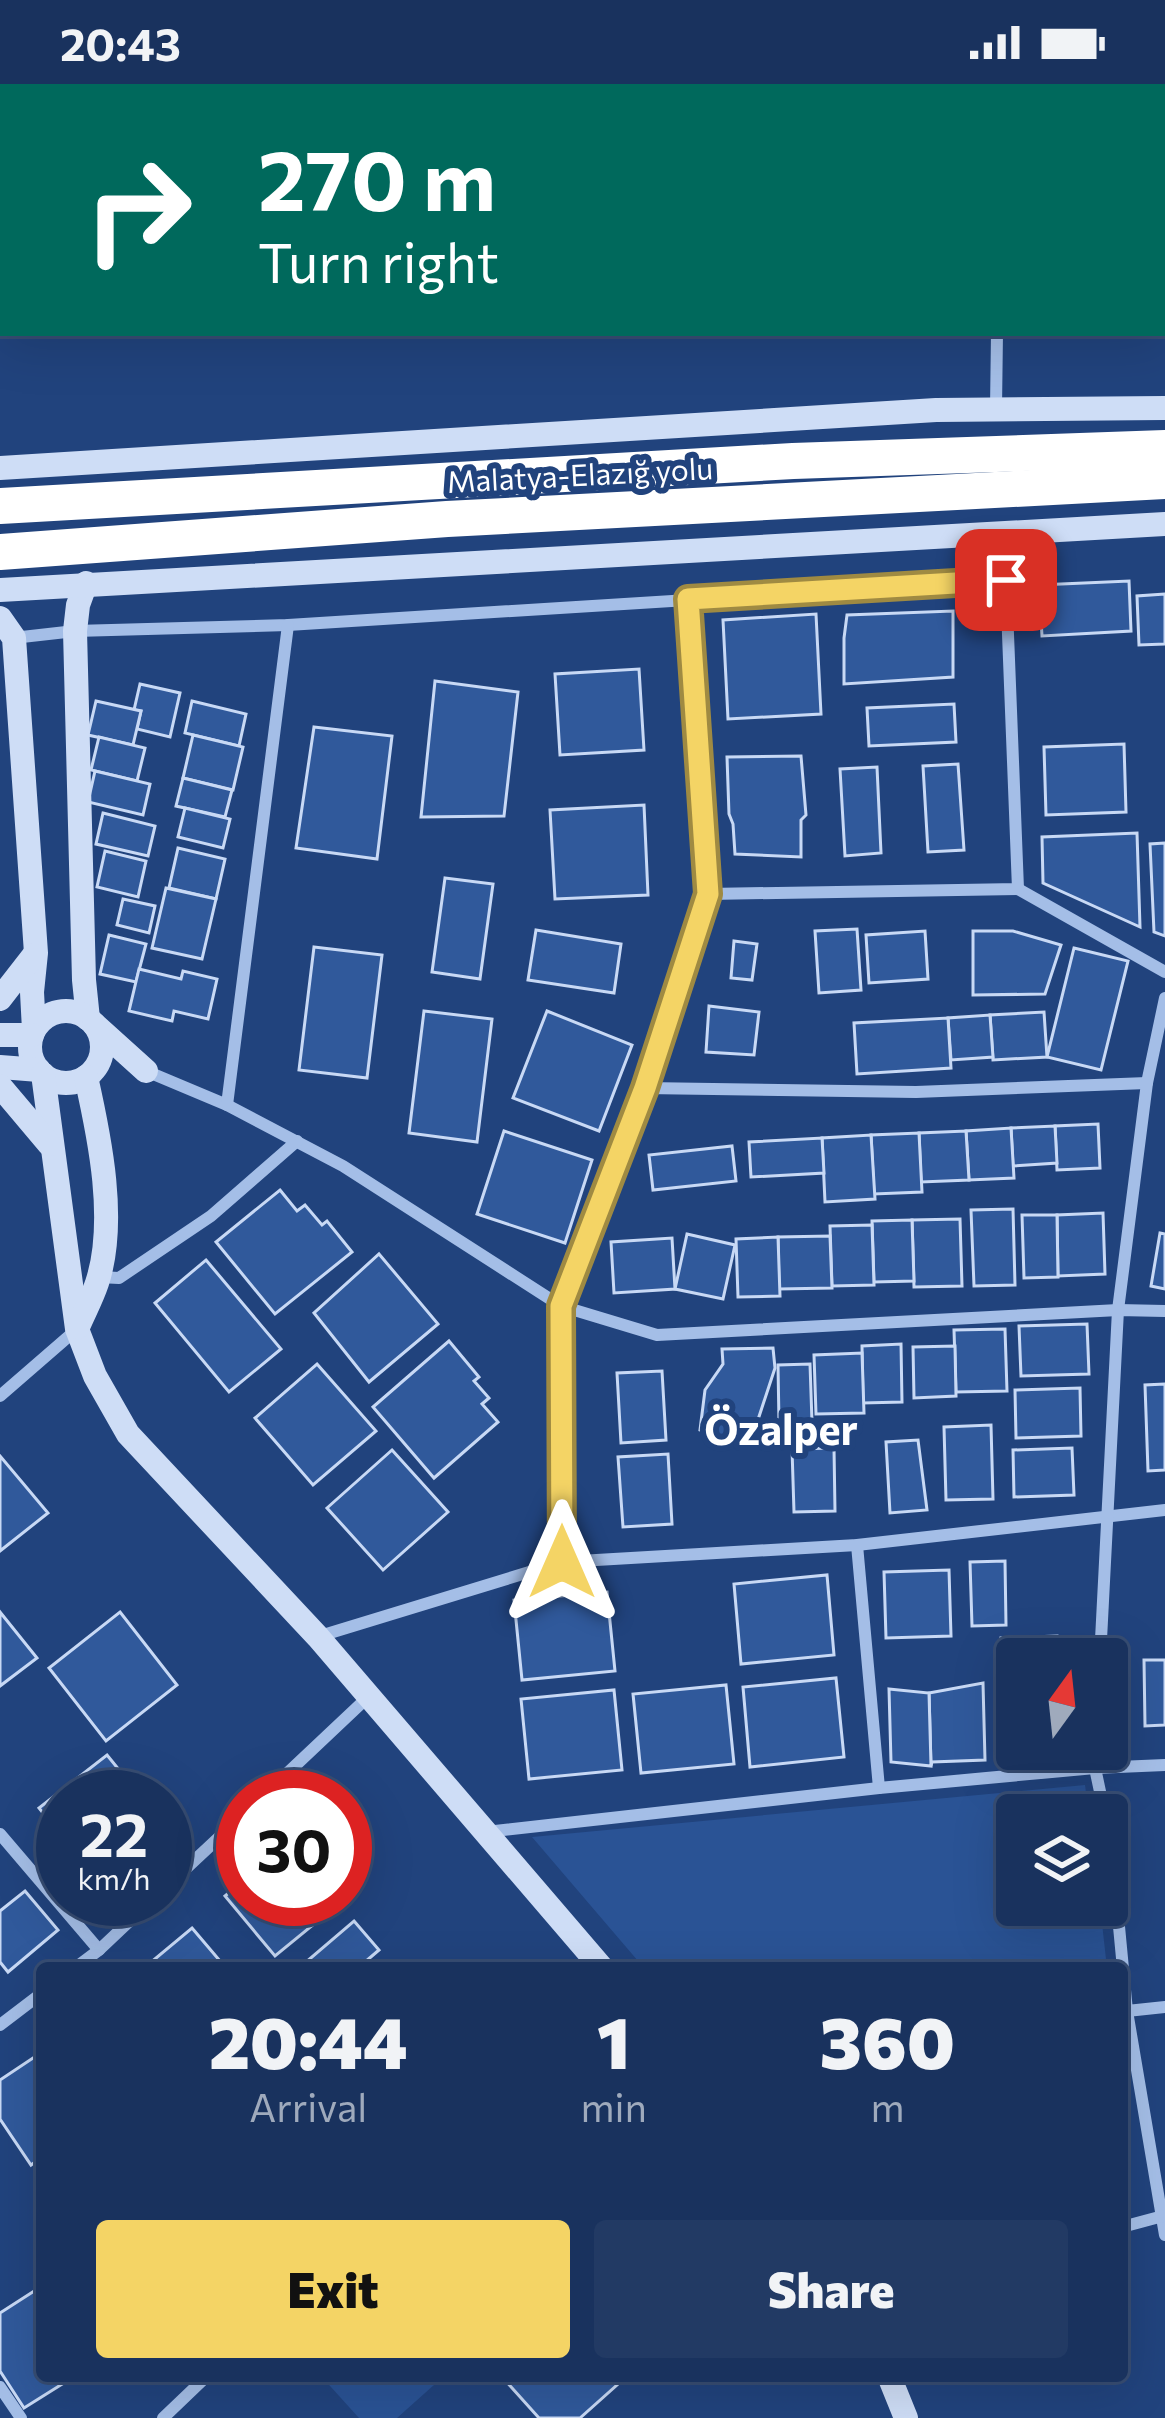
<!DOCTYPE html>
<meta charset="utf-8">
<style>
:root{--surface:#19325e;--page:#223a64;--text:#f1f3f6;--muted:#9faabc;--line:#374d73;--accent:#f4d465}
body{margin:0;font-family:Commissioner,sans-serif;background:var(--page);color:var(--text);height:100vh;display:flex;flex-direction:column;font-size:45px;white-space:nowrap}
*{box-sizing:border-box;margin:0}
p{font-size:39px;color:var(--muted)}
.icon{flex:none;width:66px;height:66px;fill:none;stroke:currentColor;stroke-width:2;stroke-linecap:round;stroke-linejoin:round}
.map{position:relative;flex:1;overflow:hidden}
.sheet{position:absolute;left:36px;top:1878px;width:1092px;height:420px;display:flex;flex-direction:column;background:var(--surface);border-radius:12px;box-shadow:0 12px 48px #0002,0 0 0 3px var(--line)}
.sheet>*{flex:none}
.guide{position:absolute;left:0px;top:0px;width:1167px;height:252px;box-shadow:0 12px 48px #0002,0 0 0 3px var(--line);background:#00695c;color:#fff;overflow:hidden}
.needle{width:78px;rotate:15deg}
.tools{position:absolute;left:996px;top:1554px;display:grid;gap:24px}
.tools a{display:grid;place-items:center;width:132px;height:132px;border-radius:12px;background:var(--surface);box-shadow:0 12px 48px #0002,0 0 0 3px var(--line);font-size:60px}
.speed{position:absolute;left:36px;top:1686px;display:flex;gap:24px;font-size:60px;font-weight:700;text-align:center}
.speed>*{display:grid;place-content:center;width:156px;height:156px;border-radius:50%;background:var(--surface);box-shadow:0 12px 48px #0002,0 0 0 3px var(--line);line-height:1}
.speed small{font-size:30px;font-weight:400}
.speed .limit{border:18px solid #d22;background:#fff;color:#111}
.pin{position:absolute;display:grid;place-items:center;width:102px;height:102px;color:#fff;margin:-51px;border-radius:24px;box-shadow:0 6px 18px #0006}
.me{position:absolute;width:132px;margin:-66px;rotate:0deg;stroke-linejoin:round;filter:drop-shadow(0 0 9px #0008)}
.turn{display:flex;align-items:center;gap:42px;height:252px;padding:0 60px;font-size:54px}
.turn .icon{width:156px;height:156px;stroke-width:2.5}
.turn b{display:block;font-size:84px;line-height:102px}
.eta{display:flex;justify-content:space-evenly;align-items:center;height:204px;text-align:center}
.eta b{font-size:72px;font-weight:800;line-height:84px}
.cta{display:flex;gap:24px;margin-top:auto;padding:24px 60px}
.cta a{flex:1;height:138px;border-radius:12px;background:var(--accent);color:#111;font-size:48px;font-weight:800;line-height:138px;text-align:center}
.cta a+a{background:var(--page);color:var(--text)}
.status{display:flex;justify-content:space-between;align-items:center;height:84px;padding:0 60px;background:var(--surface);direction:ltr}
.status svg{height:33px;fill:currentColor}
.map>svg:first-child{display:block}
</style>
<div class="status"><b>20:43</b><svg viewBox="0 0 49 12"><path d="M0 12V9h3v3zM5 12V6h3v6zM10 12V3h3v9zM15 12V0h3v12zM26 1h20v11H26zM47 4h2v5h-2z"/></svg></div>
<div class="map">
<svg width="1165" height="2334" viewBox="0 0 1165 2334">
<rect width="100%" height="100%" fill="#21437d"/>
<g fill="#2a5395">
<path d="M1085,1701L1089,1731H1017V1821H1100L1107,1884H644L532,1753Z"/>
<path d="M321,2292H444L397,2334H359Z"/>
</g>
<g fill="#30599b" stroke="#c8d9f5" stroke-width="3">
<path d="M1129,497L1131,547L1042,552L1039,501Z"/>
<path d="M1165,510V560L1139,561L1137,512Z"/>
<path d="M953,527V593L844,600V554L847,531Z"/>
<path d="M816,530L821,630L728,635L723,536Z"/>
<path d="M639,585L644,666L560,671L555,590Z"/>
<path d="M435,597L518,608L504,732L421,733Z"/>
<path d="M140,600L180,609L170,653L137,645L141,627L134,626Z"/>
<path d="M96,617L141,627L133,661L88,651Z"/>
<path d="M192,617L246,630L239,662L185,649Z"/>
<path d="M954,620L956,658L869,662L867,624Z"/>
<path d="M314,643L392,652L377,775L296,764Z"/>
<path d="M193,651L243,663L233,706L183,694Z"/>
<path d="M99,653L145,664L137,697L91,686Z"/>
<path d="M1124,660L1126,728L1046,731L1044,663Z"/>
<path d="M801,672L806,731L801,736V773L735,770L733,740L729,730L727,673Z"/>
<path d="M958,680L964,766L928,768L923,682Z"/>
<path d="M877,683L881,769L845,772L840,685Z"/>
<path d="M95,687L150,700L143,731L88,718Z"/>
<path d="M183,694L232,706L225,733L176,722Z"/>
<path d="M644,721L648,811L555,815L550,726Z"/>
<path d="M185,724L230,735L223,764L178,753Z"/>
<path d="M103,729L155,742L148,772L96,760Z"/>
<path d="M1137,749L1140,843L1043,799L1042,753Z"/>
<path d="M1165,759V852L1154,848L1150,760Z"/>
<path d="M178,764L225,775L216,815L169,804Z"/>
<path d="M105,767L146,777L138,813L97,803Z"/>
<path d="M445,794L493,800L480,895L432,888Z"/>
<path d="M166,804L216,815L202,875L152,864Z"/>
<path d="M123,815L155,822L149,849L117,841Z"/>
<path d="M857,845L861,906L819,909L815,847Z"/>
<path d="M536,846L621,860L614,909L528,896Z"/>
<path d="M925,847L928,895L869,899L866,851Z"/>
<path d="M973,847H1013L1061,861L1045,910L973,911Z"/>
<path d="M109,851L146,860L136,898L100,890Z"/>
<path d="M734,857L757,860L752,896L731,894Z"/>
<path d="M314,863L382,871L367,994L299,986Z"/>
<path d="M1074,864L1128,877L1101,986L1047,973Z"/>
<path d="M139,885L181,895L183,887L217,895L208,935L174,927L172,937L129,927Z"/>
<path d="M709,922L759,928L754,971L706,968Z"/>
<path d="M424,927L492,935L477,1058L409,1049Z"/>
<path d="M547,927L632,961L599,1047L513,1014Z"/>
<path d="M1044,928L1047,973L993,976L990,931Z"/>
<path d="M990,931L993,973L951,976L948,934Z"/>
<path d="M948,934L951,984L857,990L854,939Z"/>
<path d="M1098,1040L1100,1084L1057,1086L1055,1042Z"/>
<path d="M1055,1042L1057,1079L1013,1082L1011,1044Z"/>
<path d="M1011,1044L1014,1094L969,1096L966,1047Z"/>
<path d="M504,1047L592,1076L565,1159L477,1130Z"/>
<path d="M966,1047L969,1096L921,1098L919,1049Z"/>
<path d="M919,1049L922,1108L874,1110L871,1051Z"/>
<path d="M871,1051L875,1115L825,1118L822,1054Z"/>
<path d="M822,1054L824,1089L751,1093L749,1058Z"/>
<path d="M732,1062L736,1097L653,1106L649,1071Z"/>
<path d="M280,1106L297,1127L305,1121L322,1141L327,1137L352,1168L275,1230L216,1158Z"/>
<path d="M1013,1125L1015,1201L974,1202L971,1126Z"/>
<path d="M1103,1129L1105,1190L1058,1192L1057,1131Z"/>
<path d="M1022,1131H1057L1058,1193L1024,1194Z"/>
<path d="M960,1135L962,1202L914,1203L912,1136Z"/>
<path d="M912,1136L914,1197L874,1198L872,1137Z"/>
<path d="M872,1141L874,1201L832,1202L830,1142Z"/>
<path d="M1160,1149L1165,1150V1205L1151,1202Z"/>
<path d="M687,1150L735,1161L723,1215L675,1205Z"/>
<path d="M830,1152L832,1204L779,1205L778,1153Z"/>
<path d="M778,1153L780,1212L738,1213L736,1155Z"/>
<path d="M672,1154L675,1205L614,1209L611,1158Z"/>
<path d="M379,1170L438,1240L369,1298L314,1229Z"/>
<path d="M206,1176L281,1265L229,1308L155,1219Z"/>
<path d="M1087,1240L1089,1290L1021,1292L1019,1242Z"/>
<path d="M1005,1245L1007,1307L956,1308L954,1246Z"/>
<path d="M449,1257L479,1293L474,1297L489,1314L482,1320L498,1338L434,1394L373,1323Z"/>
<path d="M901,1260L902,1318L863,1319L862,1262Z"/>
<path d="M955,1262L956,1312L914,1314L913,1263Z"/>
<path d="M773,1264L775,1284L749,1363L700,1346L705,1306L723,1280L722,1265Z"/>
<path d="M862,1269L864,1329L816,1330L814,1271Z"/>
<path d="M317,1280L376,1347L313,1401L255,1334Z"/>
<path d="M810,1280L812,1338L779,1339L778,1281Z"/>
<path d="M662,1287L666,1356L621,1359L617,1289Z"/>
<path d="M1165,1300V1386L1148,1387L1145,1301Z"/>
<path d="M1080,1304L1081,1352L1016,1354L1015,1306Z"/>
<path d="M991,1341L993,1415L946,1416L944,1343Z"/>
<path d="M918,1356L927,1426L890,1429L886,1358Z"/>
<path d="M834,1364L835,1427L794,1428L792,1365Z"/>
<path d="M1072,1364L1074,1411L1014,1413L1013,1366Z"/>
<path d="M392,1366L448,1428L383,1486L327,1424Z"/>
<path d="M668,1370L672,1440L623,1443L618,1373Z"/>
<path d="M0,1372L48,1429L0,1467Z"/>
<path d="M1005,1477L1006,1541L972,1542L970,1478Z"/>
<path d="M949,1486L951,1552L886,1554L884,1488Z"/>
<path d="M827,1491L834,1571L741,1580L734,1500Z"/>
<path d="M607,1508L615,1587L522,1596L514,1516Z"/>
<path d="M0,1528L37,1574L0,1602Z"/>
<path d="M120,1528L177,1601L106,1657L49,1584Z"/>
<path d="M1057,1552L1058,1575H1017V1665H1060V1675L1005,1676L1001,1554Z"/>
<path d="M1144,1576H1165V1641L1145,1642Z"/>
<path d="M836,1594L844,1673L750,1683L743,1603Z"/>
<path d="M983,1599L985,1676L932,1678L931,1682L929,1609Z"/>
<path d="M726,1601L734,1680L641,1689L633,1610Z"/>
<path d="M889,1605L929,1609L931,1682L891,1678Z"/>
<path d="M614,1606L622,1686L529,1695L521,1615Z"/>
<path d="M107,1671L141,1713H63V1754L39,1724Z"/>
<path d="M243,1797V1815H339L341,1818L275,1872L225,1812Z"/>
<path d="M25,1807L58,1846L8,1888L0,1878V1827Z"/>
<path d="M354,1837L379,1866L358,1884H299Z"/>
<path d="M192,1844L226,1884H144Z"/>
<path d="M42,1968V2073L31,2081L0,2035V1996Z"/>
<path d="M42,2202V2292H75L24,2324L0,2287V2229Z"/>
<path d="M507,2292H627L580,2334H539L504,2295Z"/>
</g>
<g fill="none" stroke-linecap="round" stroke-linejoin="round">
<g stroke="#a4bee7" stroke-width="12">
<path d="M974,0L975,3"/>
<path d="M0,48L3,47"/>
<path d="M1164,79H1165"/>
<path d="M996,324L997,249"/>
<path d="M13,554L75,547L288,541L1007,496"/>
<path d="M1018,805L1165,888"/>
<path d="M708,810L1018,805L1004,448"/>
<path d="M146,987L227,1021L343,1082L561,1222L657,1251L1118,1226L1165,1227"/>
<path d="M645,1004L916,1008L1147,999"/>
<path d="M227,1021L288,541"/>
<path d="M99,1193L119,1194L211,1132L297,1057"/>
<path d="M0,1312L76,1246"/>
<path d="M857,1461L879,1704"/>
<path d="M562,1478L561,1222L645,1004L708,810L688,515"/>
<path d="M320,1552L562,1478L857,1461L1165,1426"/>
<path d="M1100,1575L1118,1226L1147,999L1165,914"/>
<path d="M262,1713L368,1613"/>
<path d="M1105,1731L1095,1684L1165,1681"/>
<path d="M1107,1739L1111,1758L1127,1927L1165,1923"/>
<path d="M486,1748L879,1704L1095,1684L1096,1665"/>
<path d="M0,1750L99,1866"/>
<path d="M165,1804L243,1731"/>
<path d="M75,1884L99,1866L153,1815"/>
<path d="M1122,1927H1127L1165,2151"/>
<path d="M0,1941L42,1909"/>
<path d="M1122,2143L1163,2132"/>
<path d="M0,2303L21,2334"/>
<path d="M163,2334L207,2292"/>
</g>
<g stroke="#ceddf6" stroke-width="24">
<path d="M0,384L936,326L1165,324"/>
<path d="M86,499L78,521L75,547L84,896L88,935"/>
<path d="M0,506L1165,440"/>
<path d="M0,534L14,554L36,869L32,908L34,946"/>
<path d="M0,915L34,871"/>
<circle cx="66" cy="963" r="36"/>
<path d="M94,940L146,987"/>
<path d="M0,951H32"/>
<path d="M0,983L39,986"/>
<path d="M43,990L77,1245L95,1292L128,1350L318,1553L602,1884"/>
<path d="M0,1002L49,1060"/>
<path d="M78,1243C84,1229 92,1214 97,1199C117,1138 100,1055 86,993"/>
<path d="M889,2292L906,2334"/>
</g>
<g stroke="#fff" stroke-width="36">
<path d="M0,422L793,377L1165,364"/>
<path d="M0,468L447,435L1165,397"/>
</g>
</g>
<g fill="none" stroke-linecap="round" stroke-linejoin="round">
<defs>
<path id="route" d="M562,1478L561,1222L645,1004L708,810L688,515L1006,496"/>
</defs>
<use href="#route" stroke="#9f8a42" stroke-width="30"/>
<use href="#route" stroke="#f4d465" stroke-width="21"/>
</g>
<g text-anchor="middle" stroke-width="12" stroke-linejoin="round" paint-order="stroke">
<g font-size="30" fill="#fff" stroke="#21437d">
<text transform="translate(580 392) rotate(-3)" y="10">Malatya-Elazığ yolu</text>
</g>
<g font-size="42" font-weight="bold" fill="#fff" stroke="#21437d">
<text x="781" y="1361">Özalper</text>
</g>
</g>
</svg>
<div class="tools">
<a><svg class="needle" viewBox="-14 -14 28 28"><path d="M0-13l5 13h-10z" fill="#e53935"/><path d="M0 13l5-13h-10z" fill="#9faabc"/></svg></a>
<a><svg class="icon" aria-label="layers" viewBox="0 0 24 24"><path d="M12 4l9 5-9 5-9-5zM3 14l9 5 9-5"/></svg></a>
</div>
<div class="speed"><div>22<small>km/h</small></div><div class="limit">30</div></div>
<div class="pin" style="left:1006px;top:496px;background:#d93025"><svg class="icon" aria-label="arrive" viewBox="0 0 24 24"><path d="M6 21V4h12l-3 4 3 4H6"/></svg></div>
<svg class="me" style="left:562px;top:1478px" viewBox="-20 -20 40 40"><path d="M0-17L14 15 0 8-14 15z" fill="#f4d465" stroke="#fff" stroke-width="4"/></svg>
<div class="guide">
<div class="turn"><svg class="icon" aria-label="right" viewBox="0 0 24 24"><path d="M7 20v-9h11M14 6l5 5-5 5"/></svg><div><b>270 m</b>Turn right</div></div>
</div>
<section class="sheet">
<div class="eta">
<div><b>20:44</b><p>Arrival</p></div>
<div><b>1</b><p>min</p></div>
<div><b>360</b><p>m</p></div>
</div>
<div class="cta"><a>Exit</a><a>Share</a></div>
</section>
</div>
